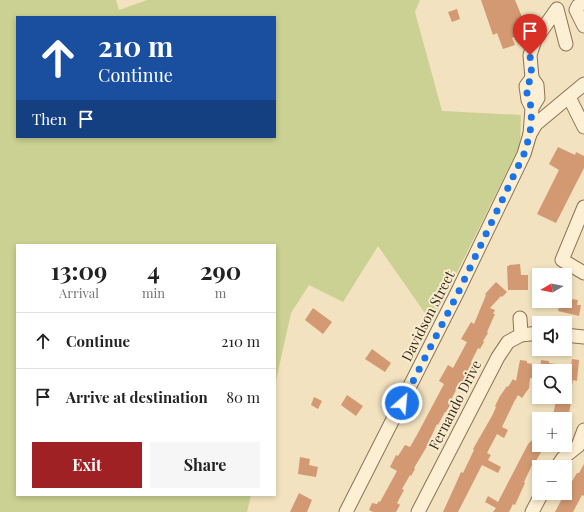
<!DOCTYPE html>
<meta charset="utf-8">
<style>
:root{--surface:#fff;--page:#f6f6f6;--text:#222;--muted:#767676;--line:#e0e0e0;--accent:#a02124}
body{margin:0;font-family:"Playfair Display",serif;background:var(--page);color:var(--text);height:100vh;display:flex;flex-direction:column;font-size:15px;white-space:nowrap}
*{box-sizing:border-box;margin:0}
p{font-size:13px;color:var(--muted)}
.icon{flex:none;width:22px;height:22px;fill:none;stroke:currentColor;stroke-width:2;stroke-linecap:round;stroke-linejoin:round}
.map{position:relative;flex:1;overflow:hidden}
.drawer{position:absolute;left:16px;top:244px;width:260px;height:252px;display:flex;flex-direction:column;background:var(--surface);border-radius:0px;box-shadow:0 2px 6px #0003}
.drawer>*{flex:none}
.guide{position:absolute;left:16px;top:16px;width:260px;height:122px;border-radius:0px;box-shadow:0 2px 6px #0003;background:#1a4fa0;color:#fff;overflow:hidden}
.needle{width:26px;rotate:261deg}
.buttons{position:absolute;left:532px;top:268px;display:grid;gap:8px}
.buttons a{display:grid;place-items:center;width:40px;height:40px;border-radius:0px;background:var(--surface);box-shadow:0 2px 6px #0003;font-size:20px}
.pin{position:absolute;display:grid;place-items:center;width:34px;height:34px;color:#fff;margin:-41px -17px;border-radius:50% 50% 50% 0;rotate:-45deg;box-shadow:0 0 4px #0007}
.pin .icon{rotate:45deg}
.me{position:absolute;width:44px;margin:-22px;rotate:27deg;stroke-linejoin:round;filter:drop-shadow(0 0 3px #0008)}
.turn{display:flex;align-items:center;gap:14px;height:84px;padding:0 16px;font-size:18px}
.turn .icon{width:52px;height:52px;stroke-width:2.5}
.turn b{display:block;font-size:28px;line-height:34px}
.then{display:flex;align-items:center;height:38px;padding:0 16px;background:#0003;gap:8px;font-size:15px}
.eta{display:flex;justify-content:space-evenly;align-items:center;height:68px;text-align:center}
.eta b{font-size:24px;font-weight:700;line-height:28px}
.cta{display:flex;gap:8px;margin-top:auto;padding:8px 16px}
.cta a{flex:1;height:46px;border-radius:0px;background:var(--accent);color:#fff;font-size:16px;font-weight:700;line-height:46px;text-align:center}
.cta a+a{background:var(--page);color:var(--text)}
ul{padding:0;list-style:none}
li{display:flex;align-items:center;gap:12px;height:56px;padding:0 16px;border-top:1px solid var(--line)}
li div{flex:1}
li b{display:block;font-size:15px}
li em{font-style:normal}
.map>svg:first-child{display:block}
</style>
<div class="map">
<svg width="584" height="512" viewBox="0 0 584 512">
<rect width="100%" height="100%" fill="#f2e2bf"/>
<path fill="#cad192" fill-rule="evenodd" d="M0,0H116L119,10L147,0H420L415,12L442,111L521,115L520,145L432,323L378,246L343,302L309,285L291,313L275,385V245H17V495H251L247,512H0ZM17,17H275V137H17Z"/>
<g fill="#d39972">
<path d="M481,0H515L527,29L515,33L516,36L512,38L515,45L503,49L497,33L493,35Z"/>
<path d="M457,9L460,19L452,22L448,12Z"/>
<path d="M558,147L575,155L576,152L584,156V168L556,223L537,214L559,170L549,164Z"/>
<path d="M520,264L521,275H528V290H508L507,266H509V265Z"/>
<path d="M496,282L507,292L502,297L501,296L490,308L495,310L493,314H495L487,332L488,333L483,341L484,342L480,349L478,348L471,362L472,363L468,370L462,383L460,382L449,404L450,405L446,412H445L438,425L437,424L426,448L414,468L415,469L411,476L410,475L402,489L404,490L397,503L400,505L396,512H373L369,510L372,503L377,504L379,501L380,502L397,471L390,467L396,455L398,456L405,445L410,447L418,433L444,384L439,381L448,365L453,368L467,342L461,339L471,322L474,324L486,295L485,294Z"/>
<path d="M565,298L578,300L577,305H581L579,316L558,311L560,301H565Z"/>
<path d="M313,308L332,322L323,334L305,320Z"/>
<path d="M372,349L391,363L385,372L365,359Z"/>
<path d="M572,359L579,360L577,381L573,380L569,402H571L568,419H552L557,397H565V371H540L541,360L549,361V363L571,366Z"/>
<path d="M520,360L527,361V363L539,365V376L534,375L533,378H530L529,388L522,398L518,395L514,402L502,427L508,430L504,438L497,434L487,453L491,455L488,460L501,467L498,473L482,465L458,512H443L458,479L461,472L463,473L474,450L473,449L477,442L492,416L496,407L495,406L500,396L507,386L508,387L513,379L516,381Z"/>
<path d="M347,395L363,406L356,416L341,405Z"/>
<path d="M314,397L322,401L318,409L311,405Z"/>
<path d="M539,433V445H545L536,461H534L524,482L525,483L515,505L513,504L509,512H493L496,508L485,502L488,496L498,502L528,444Z"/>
<path d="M300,457L310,459L309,465L318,467L316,477L298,474Z"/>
<path d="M584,464V496L582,495L573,512H555L565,493H564H565V491L569,484L570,485L577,473H579Z"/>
<path d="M299,493L312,500L307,512H290Z"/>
</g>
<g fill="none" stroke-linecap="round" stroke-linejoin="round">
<defs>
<g id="minor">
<path d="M584,2L578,6L576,10L584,26"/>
<path d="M532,78L530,55L535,40L557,9L566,44"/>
<path d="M569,97L584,127"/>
<path d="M530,134L532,108L538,98L537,85L532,78L526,86L528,100L532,108"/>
<path d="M584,207L562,260L584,273"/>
<path d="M520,318L521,335"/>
<path d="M565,335L584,337"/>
<path d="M557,467L563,458L578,446L584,430"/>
<path d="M346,512L457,293L524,154L530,134L536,124L584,84"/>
<path d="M418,512L498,357L508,342L521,335L539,333"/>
<path d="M532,512L542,493"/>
</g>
</defs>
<use href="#minor" stroke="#8c7256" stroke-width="15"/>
<use href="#minor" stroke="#fcefd3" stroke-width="13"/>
</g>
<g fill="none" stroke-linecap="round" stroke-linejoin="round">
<path stroke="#1a73e8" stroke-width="7" stroke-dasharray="0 12.6" d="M402,403L458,293L524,154L530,134L532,108L528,100L526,86L532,78L530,55"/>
</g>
<g text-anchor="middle" stroke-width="4" stroke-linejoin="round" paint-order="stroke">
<g font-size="14" fill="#3a2a1c" stroke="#f8eccf">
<text transform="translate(428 316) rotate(-63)" y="5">Davidson Street</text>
<text transform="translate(455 405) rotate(-63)" y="5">Fernando Drive</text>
</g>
</g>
</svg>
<div class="buttons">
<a><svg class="needle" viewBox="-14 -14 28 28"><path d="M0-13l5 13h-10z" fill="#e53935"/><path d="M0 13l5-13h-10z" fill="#767676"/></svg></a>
<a><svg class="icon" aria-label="sound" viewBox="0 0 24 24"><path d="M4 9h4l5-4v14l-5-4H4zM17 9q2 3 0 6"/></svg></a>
<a><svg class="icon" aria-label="search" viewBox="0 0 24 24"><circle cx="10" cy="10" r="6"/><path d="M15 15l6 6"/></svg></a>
<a>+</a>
<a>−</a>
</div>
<div class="pin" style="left:530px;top:55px;background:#d93025"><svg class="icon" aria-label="arrive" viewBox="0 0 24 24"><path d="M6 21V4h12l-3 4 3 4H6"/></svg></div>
<svg class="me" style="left:402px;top:403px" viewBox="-20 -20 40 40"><circle r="17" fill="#1a73e8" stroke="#fff" stroke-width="3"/><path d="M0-11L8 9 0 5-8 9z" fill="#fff"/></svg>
<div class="guide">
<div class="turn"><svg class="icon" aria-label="ahead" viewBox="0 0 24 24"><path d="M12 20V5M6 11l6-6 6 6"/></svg><div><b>210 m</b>Continue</div></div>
<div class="then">Then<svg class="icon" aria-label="arrive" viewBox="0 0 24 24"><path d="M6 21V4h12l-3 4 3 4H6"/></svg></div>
</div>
<section class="drawer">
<div class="eta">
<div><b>13:09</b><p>Arrival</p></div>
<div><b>4</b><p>min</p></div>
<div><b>290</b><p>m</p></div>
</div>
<ul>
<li><svg class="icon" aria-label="ahead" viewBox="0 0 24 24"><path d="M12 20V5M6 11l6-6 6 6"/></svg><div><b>Continue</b></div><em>210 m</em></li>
<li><svg class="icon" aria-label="arrive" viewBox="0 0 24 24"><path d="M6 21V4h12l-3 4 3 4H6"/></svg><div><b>Arrive at destination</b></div><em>80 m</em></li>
</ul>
<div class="cta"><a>Exit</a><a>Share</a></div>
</section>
</div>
